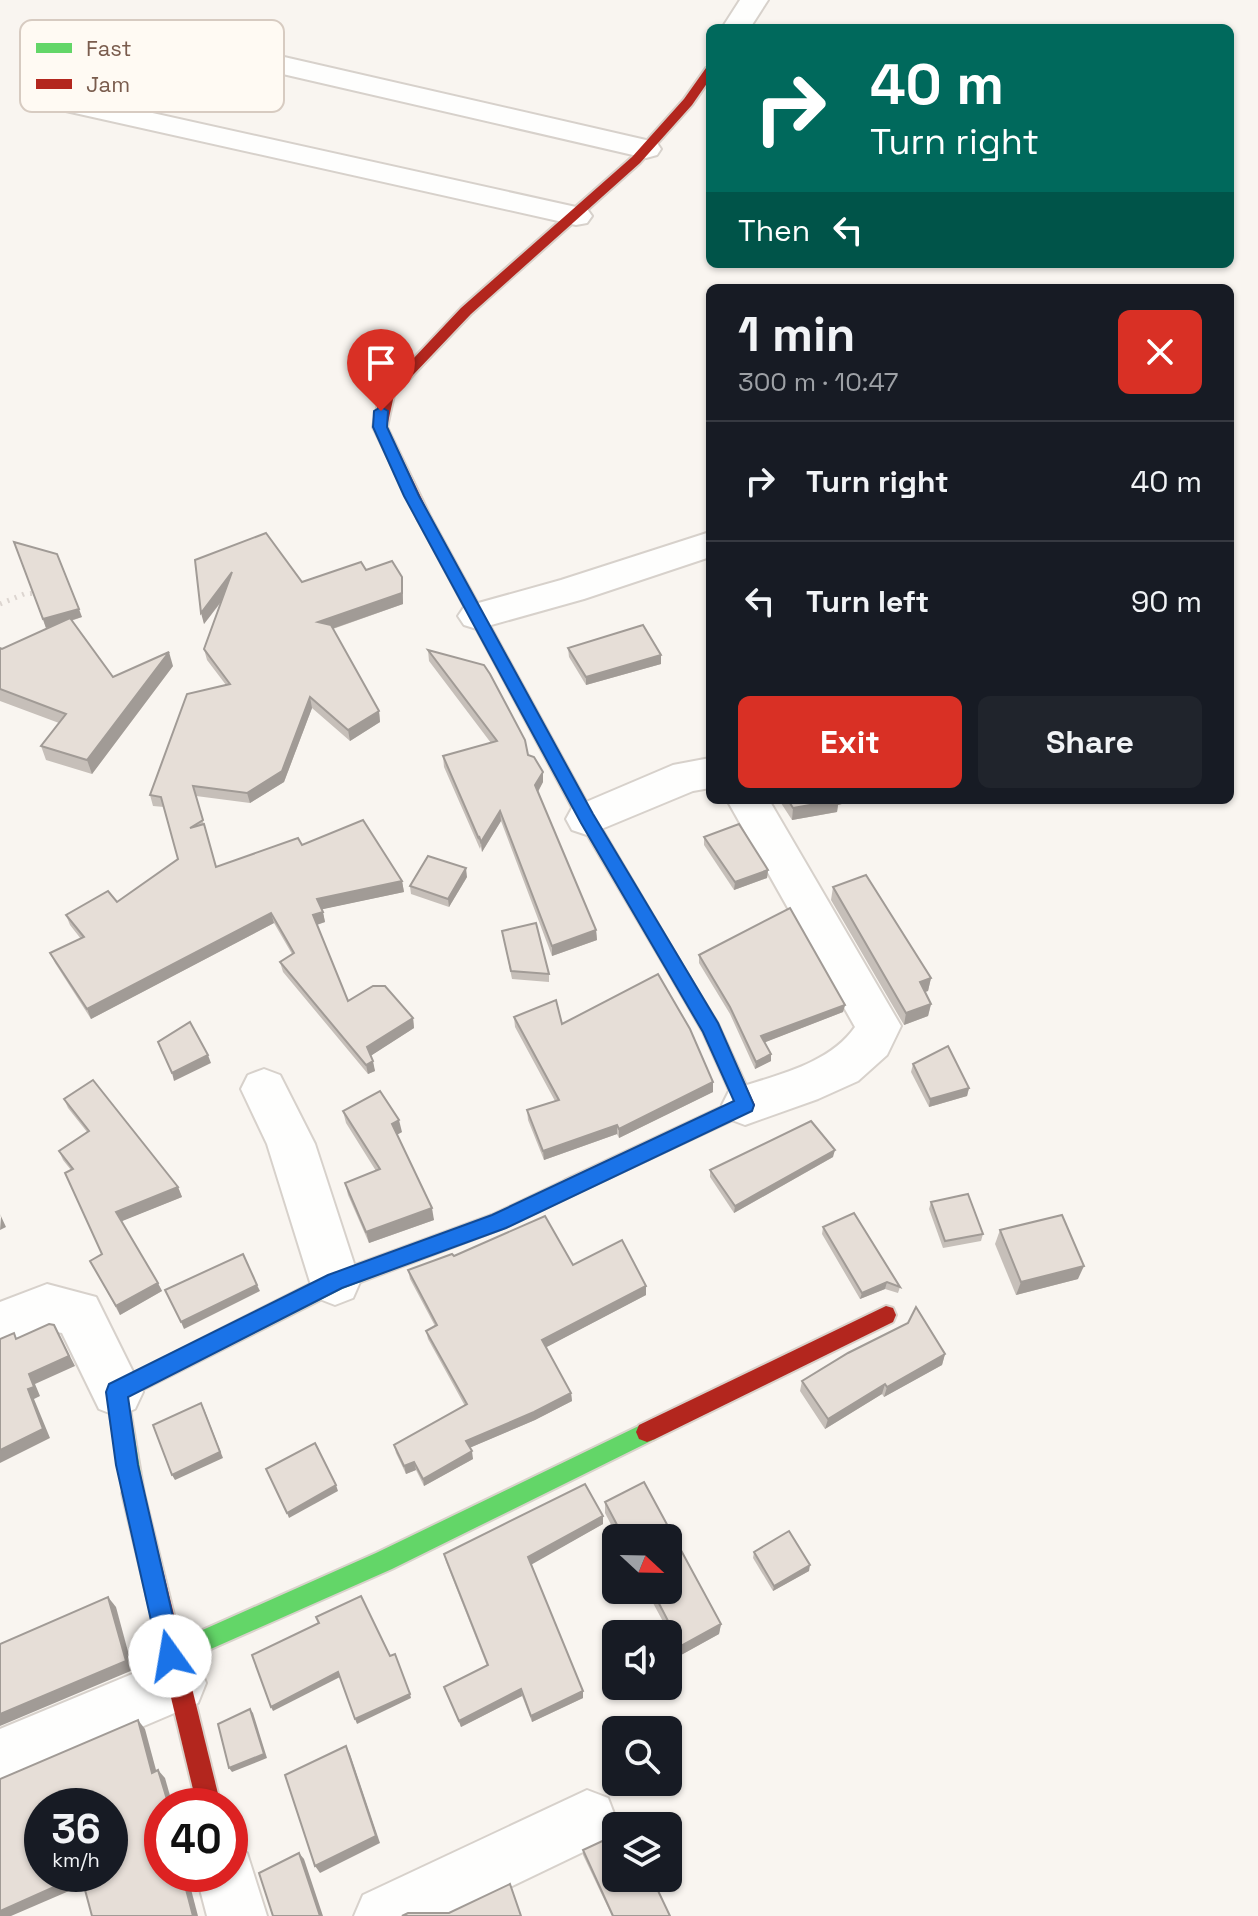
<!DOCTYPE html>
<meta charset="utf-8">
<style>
:root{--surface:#171b24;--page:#20242c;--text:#f1f3f6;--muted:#9ea1a6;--line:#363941;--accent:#d93025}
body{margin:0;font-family:"Space Grotesk",sans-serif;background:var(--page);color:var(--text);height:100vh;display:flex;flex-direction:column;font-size:30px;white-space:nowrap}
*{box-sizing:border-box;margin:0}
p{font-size:26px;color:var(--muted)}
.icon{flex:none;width:44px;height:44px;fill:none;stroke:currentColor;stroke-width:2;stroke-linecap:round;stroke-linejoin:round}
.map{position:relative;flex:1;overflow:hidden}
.side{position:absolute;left:706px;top:284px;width:528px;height:520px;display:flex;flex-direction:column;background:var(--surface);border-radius:12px;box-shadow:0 2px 6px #0004}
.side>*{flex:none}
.hud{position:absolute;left:706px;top:24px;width:528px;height:244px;border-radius:12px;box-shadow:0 2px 6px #0004;background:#00695c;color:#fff;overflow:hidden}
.needle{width:52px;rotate:112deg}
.tools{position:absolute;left:602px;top:1524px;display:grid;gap:16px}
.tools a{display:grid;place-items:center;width:80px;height:80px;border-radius:12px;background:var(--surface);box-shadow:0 2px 6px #0004;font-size:40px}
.speed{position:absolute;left:24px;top:1788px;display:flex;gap:16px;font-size:40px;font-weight:700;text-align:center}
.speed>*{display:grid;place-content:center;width:104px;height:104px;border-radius:50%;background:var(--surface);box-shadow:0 2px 6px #0004;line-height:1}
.speed small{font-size:20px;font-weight:400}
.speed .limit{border:12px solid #d22;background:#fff;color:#111}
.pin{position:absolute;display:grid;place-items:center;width:68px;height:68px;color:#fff;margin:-82px -34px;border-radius:50% 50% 50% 0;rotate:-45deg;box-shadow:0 0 8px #0007}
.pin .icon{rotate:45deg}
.me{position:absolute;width:88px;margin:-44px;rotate:347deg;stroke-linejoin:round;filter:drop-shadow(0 0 6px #0008)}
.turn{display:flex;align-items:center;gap:28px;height:168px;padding:0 32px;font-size:36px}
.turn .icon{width:104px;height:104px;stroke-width:2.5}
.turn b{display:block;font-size:56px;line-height:68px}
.then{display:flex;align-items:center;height:76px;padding:0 32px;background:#0003;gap:16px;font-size:30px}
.round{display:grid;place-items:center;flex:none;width:84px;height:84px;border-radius:12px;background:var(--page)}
.head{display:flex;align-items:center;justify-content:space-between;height:136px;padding:0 32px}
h1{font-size:48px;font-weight:700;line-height:60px}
.button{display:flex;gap:16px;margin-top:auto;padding:16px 32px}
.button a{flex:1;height:92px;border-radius:12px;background:var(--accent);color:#fff;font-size:32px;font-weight:700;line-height:92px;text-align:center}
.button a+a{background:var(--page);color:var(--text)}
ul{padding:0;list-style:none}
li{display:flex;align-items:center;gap:24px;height:120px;padding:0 32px;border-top:2px solid var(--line)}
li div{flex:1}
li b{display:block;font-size:30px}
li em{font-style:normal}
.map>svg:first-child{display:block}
</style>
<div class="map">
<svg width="1258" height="1916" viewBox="0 0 1258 1916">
<rect width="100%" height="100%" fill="#f9f5f0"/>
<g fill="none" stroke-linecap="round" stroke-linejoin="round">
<defs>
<g id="street">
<path d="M740,0H768L750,28H722Z"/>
<path d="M271,54L646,140L657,143L661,149L657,155L646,158L261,69L257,63L261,57Z"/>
<path d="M40,88L576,207L587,209L592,216L587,223L576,225L30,103L25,97L30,91Z"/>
<path d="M710,532V557L584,599L477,629L464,625L458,616L464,607L561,580Z"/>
<path d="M710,758V788L693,791L587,835L572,830L566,819L572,808L673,765Z"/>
<path d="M727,800H769L901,1026L887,1055L858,1081L818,1099L745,1125L729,1119L722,1105L729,1091C771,1076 828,1066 855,1027Z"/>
<path d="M264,1069L280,1075L315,1144L360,1282L353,1298L335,1305L317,1298L310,1282L267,1144L241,1089L248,1075Z"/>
<path d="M47,1284L96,1297L143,1392L135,1409L117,1416L99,1409L62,1333L47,1330L0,1348V1302Z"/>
<path d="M178,1655L198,1663L206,1683L198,1703L0,1787V1729Z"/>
<path d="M587,1790L608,1798L616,1819L608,1840L450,1916H354L363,1895Z"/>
<path d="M230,1846L247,1853L267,1916H207L196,1874H230Z"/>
</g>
<g id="fast">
<path d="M424,513L431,518L593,814L688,975L691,980L688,985H676L581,824L417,518Z"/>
<path d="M572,1177L579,1180L582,1186L579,1192L506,1227L342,1289L128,1397L144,1493L141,1501L133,1504L125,1501L106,1392L110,1385L328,1275L492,1215Z"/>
<path d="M647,1422L655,1425L658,1432L655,1439L392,1569L170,1667L162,1664L159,1656L162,1648L376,1553Z"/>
</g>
<g id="jam">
<path d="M710,66V79L692,105L640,163L471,314L394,395L387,427L431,518L424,523L419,522L373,427L380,394L461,308L632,157L684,99L706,68Z"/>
<path d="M682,973L688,975L718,1024L755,1105L752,1111L579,1192L572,1195L565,1192L562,1186L565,1180L734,1101L703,1032L673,980L676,975Z"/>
<path d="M886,1306L893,1308L896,1315L893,1322L655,1439L647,1442L639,1439L636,1432L639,1425Z"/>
<path d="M133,1482L141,1485L144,1493L221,1806H197L122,1493L125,1485Z"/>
</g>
</defs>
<use href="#street" stroke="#d7d1cb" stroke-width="4"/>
<use href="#fast" stroke="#d9d2cb" stroke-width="4"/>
<use href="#jam" stroke="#d9d2cb" stroke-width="4"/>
<path stroke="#dcd5d0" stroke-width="5" stroke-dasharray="2 6" stroke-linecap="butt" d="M0,604L24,594L37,593"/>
<use href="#street" fill="#fefefd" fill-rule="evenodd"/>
<use href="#fast" fill="#63d668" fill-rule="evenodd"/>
<use href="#jam" fill="#b3261e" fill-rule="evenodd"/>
</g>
<g fill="#c6bfb9">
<path d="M14,542L82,617L71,621L113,677L173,666L92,774L46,760L41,746L59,723L0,701V648L2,649L52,626L46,628Z"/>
<path d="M195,560L302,582L366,570L403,588V604L333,629L379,711L380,722L350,741L312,708L284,782L250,803L196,796L216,867L302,845L402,881L404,892L322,909L325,922L317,925L348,1001L413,1018L414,1028L370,1056L375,1071L368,1074L283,972L280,962L292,954L274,923L91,1019L55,963L50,953L81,939L70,925L66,915L117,902L178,859L164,807L153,806L150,795L226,685L207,660L204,649L222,601L204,624Z"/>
<path d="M568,648L661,655V664L586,685L569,657Z"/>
<path d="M428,650L528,755L543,782L538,792L596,930L597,940L552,956L501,821L482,852L481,846L480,849L444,767L443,756L491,743L429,661Z"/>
<path d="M779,800H857L838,805L837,812L792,820Z"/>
<path d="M704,837L768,870L767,878L734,890L704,845Z"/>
<path d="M467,877L449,907L411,894L410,886Z"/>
<path d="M833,887L931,978L928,991L925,992L931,1004L928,1016L904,1025L831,900Z"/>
<path d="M502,931L549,974V982L512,979Z"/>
<path d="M699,955L845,1005L843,1012L765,1042L771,1054V1061L755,1069L730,1014L699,963Z"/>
<path d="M514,1017L562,1024L713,1092L619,1138L617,1134L544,1160L528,1120L527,1110L555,1101L515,1027Z"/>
<path d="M913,1064L969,1088L967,1096L929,1107L911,1072Z"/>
<path d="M64,1099L178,1187L182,1197L121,1221L162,1291L120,1315L90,1261L102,1254L71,1170L63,1160L59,1151L87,1132L68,1108Z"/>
<path d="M343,1111L402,1132L397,1134L434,1220L369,1243L348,1195L345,1183L376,1171L346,1123Z"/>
<path d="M833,1157L734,1213L710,1177V1170Z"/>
<path d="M931,1202L983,1234L981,1241L943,1248L929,1209Z"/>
<path d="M823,1227L900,1287L898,1293L885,1289L860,1299L822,1234Z"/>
<path d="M1000,1230L1078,1279L1016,1295L995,1244Z"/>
<path d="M454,1256L573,1265L646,1295L546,1347L571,1393L572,1401L535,1420L469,1448L473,1459L424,1486L416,1470L406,1474L396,1453L394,1445L465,1406L428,1339L426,1331L435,1326L410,1279L408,1270Z"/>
<path d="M945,1354L942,1365L884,1397L882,1394L825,1429L800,1391L802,1381Z"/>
<path d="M644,1482L721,1624L719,1634L681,1655L646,1590H668V1538H618L605,1513V1502Z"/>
<path d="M603,1516V1524L531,1564L583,1698L532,1722L522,1696L461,1727L444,1687L487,1666L446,1562L444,1554Z"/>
<path d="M754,1552L809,1571L773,1591L753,1558Z"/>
<path d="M583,1850L670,1916H612L583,1855Z"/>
</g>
<g fill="#a19b96">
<path d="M232,572L235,583L204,624L201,613Z"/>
<path d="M402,577L403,604L320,633L318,622Z"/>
<path d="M79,609L82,617L46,628L43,619Z"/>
<path d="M169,652L173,666L92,774L87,760Z"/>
<path d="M661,655V664L586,685V677Z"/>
<path d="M310,697L312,708L284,782L250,803L247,793Z"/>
<path d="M379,711L380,722L350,741L348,730Z"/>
<path d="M543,772V782L536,795L535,785Z"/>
<path d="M836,800H857L838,805L837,812L792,820L793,808Z"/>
<path d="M500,811L501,821L482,852L481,842Z"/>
<path d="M466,868L467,877L449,907L448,899Z"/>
<path d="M768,870L767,878L734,890L735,882Z"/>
<path d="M402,881L404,892L319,910L317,899Z"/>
<path d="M323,912L325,922L316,925L313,915Z"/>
<path d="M271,913L274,923L91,1019L87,1009Z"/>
<path d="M596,930L597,940L552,956V946Z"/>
<path d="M931,978L928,991L918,994L920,982Z"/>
<path d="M931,1004L928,1016L904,1025L906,1013Z"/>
<path d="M845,1005L843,1012L761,1044V1036Z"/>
<path d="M413,1018L414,1028L369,1057L367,1047Z"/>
<path d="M771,1054V1061L755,1069L756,1062Z"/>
<path d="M208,1055L211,1063L174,1081L172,1073Z"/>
<path d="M373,1061L375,1071L368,1074L366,1065Z"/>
<path d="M713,1082V1092L619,1138V1129Z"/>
<path d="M969,1088L967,1096L929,1107L930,1099Z"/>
<path d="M399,1120L402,1132L395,1136L392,1124Z"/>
<path d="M617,1125V1134L544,1160L543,1151Z"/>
<path d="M835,1150L833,1157L734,1213L735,1206Z"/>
<path d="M178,1187L182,1197L120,1222L116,1212Z"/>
<path d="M432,1208L434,1220L369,1243L366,1232Z"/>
<path d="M0,1214L6,1227L0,1230L1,1217Z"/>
<path d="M1084,1266L1078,1279L1016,1295L1021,1282Z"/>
<path d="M887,1282L885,1289L860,1299L862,1293Z"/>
<path d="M158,1283L162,1291L120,1315L116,1306Z"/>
<path d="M257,1285L260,1291L184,1329L181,1322Z"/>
<path d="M646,1286V1295L543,1349L542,1340Z"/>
<path d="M54,1325L75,1366L35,1384L40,1396L34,1399L50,1438L0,1463V1450L28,1389L29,1374Z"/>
<path d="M945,1354L942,1365L884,1397L887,1387Z"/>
<path d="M885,1384L882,1394L825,1429L828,1419Z"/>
<path d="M571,1393L572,1401L535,1420L467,1449L466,1441Z"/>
<path d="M204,1409L223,1458L175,1480L172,1475Z"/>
<path d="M472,1451L473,1459L424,1486L423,1479Z"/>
<path d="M414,1462L416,1470L406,1474L404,1466Z"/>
<path d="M336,1485L338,1491L289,1518L287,1513Z"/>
<path d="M603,1516V1524L529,1566L528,1557Z"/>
<path d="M810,1565L809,1571L773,1591L774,1586Z"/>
<path d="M108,1597L116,1607L133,1670L0,1726V1714Z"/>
<path d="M721,1624L719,1634L681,1655V1646Z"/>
<path d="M338,1672L340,1677L273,1711L271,1707Z"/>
<path d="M521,1689L522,1696L461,1727L459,1721Z"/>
<path d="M583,1691V1698L532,1722L531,1716Z"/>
<path d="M410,1694L411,1698L357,1724L355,1719Z"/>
<path d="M250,1709L253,1713L267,1758L232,1772L229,1768Z"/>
<path d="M138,1720L145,1729L159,1781L152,1773Z"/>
<path d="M346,1746L350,1754L380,1843L320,1873L315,1866Z"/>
<path d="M158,1770L165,1778L173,1806H169Z"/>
<path d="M299,1853L304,1859L323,1916H320Z"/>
<path d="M182,1874H187L198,1916H193Z"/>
<path d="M81,1875L90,1882L11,1916H0V1911Z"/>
</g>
<g fill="#e6ded7" stroke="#a19b96" stroke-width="2" fill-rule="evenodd">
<path d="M266,533L302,582L361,562L366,570L392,561L402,577V593L318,622L331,625L379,711L348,730L310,697L282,771L247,793L193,786L203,820L190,828L204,824L216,867L298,838L302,845L363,820L402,881L317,899L323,912L313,915L348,1001L373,986H385L413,1018L367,1047L373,1061L366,1065L280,962L294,953L271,913L87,1009L50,953L84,937L66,915L108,891L117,902L178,859L161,797L150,795L187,694L230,684L204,649L232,572L201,613L195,560Z"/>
<path d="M14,542L57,554L79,609L43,619Z"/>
<path d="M70,618L113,677L169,652L87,760L41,746L66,714L0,689V648L2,649Z"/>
<path d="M643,625L661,655L586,677L568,648Z"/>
<path d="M428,650L484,665L490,674L525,740L528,755L534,757L543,772L535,785L596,930L552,946L500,811L481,842L479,836V839L443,756L497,741Z"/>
<path d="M788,800H838L793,808Z"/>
<path d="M739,824L768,870L735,882L704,837Z"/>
<path d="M428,856L466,868L448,899L410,886Z"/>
<path d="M866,875L931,978L920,982L931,1004L906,1013L833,887Z"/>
<path d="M790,908L845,1005L761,1036L771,1054L756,1062L730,1007L699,955Z"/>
<path d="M536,923L549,974L511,971L502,931Z"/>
<path d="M658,974L690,1029L713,1082L619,1129L617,1125L543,1151L527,1110L559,1100L514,1017L556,1000L562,1024Z"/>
<path d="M190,1022L208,1055L172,1073L158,1042Z"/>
<path d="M948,1046L969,1088L930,1099L913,1064Z"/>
<path d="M93,1080L178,1187L116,1212L158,1283L116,1306L90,1261L102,1254L65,1173L73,1169L59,1151L89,1131L64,1099Z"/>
<path d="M380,1091L399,1120L392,1124L432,1208L366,1232L345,1183L380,1169L343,1111Z"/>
<path d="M811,1121L835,1150L735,1206L710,1170Z"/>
<path d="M968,1194L983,1234L945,1241L931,1202Z"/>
<path d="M854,1213L900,1287L887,1282L862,1293L823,1227Z"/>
<path d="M1062,1215L1084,1266L1021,1282L1000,1230Z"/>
<path d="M545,1216L573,1265L622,1240L646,1286L542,1340L571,1393L534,1412L466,1441L472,1451L423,1479L414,1462L404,1466L394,1445L467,1404L426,1331L437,1325L408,1270L452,1254L454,1256Z"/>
<path d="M243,1254L257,1285L181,1322L165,1290Z"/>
<path d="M916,1307L945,1354L887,1387L885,1384L828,1419L802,1381L848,1353L908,1323Z"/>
<path d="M49,1324L54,1325L69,1356L29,1374L34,1387L28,1389L43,1429L0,1450V1339L14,1333L16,1339Z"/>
<path d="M201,1403L220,1452L172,1475L153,1425Z"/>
<path d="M315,1443L336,1485L287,1513L266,1469Z"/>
<path d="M644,1482L721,1624L681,1646L652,1590H668V1538H624L605,1502Z"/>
<path d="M585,1484L603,1516L528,1557L583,1691L531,1716L521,1689L459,1721L444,1687L488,1665L444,1554Z"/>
<path d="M789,1531L810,1565L774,1586L754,1552Z"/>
<path d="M361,1596L390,1656L395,1654L410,1694L355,1719L338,1672L271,1707L252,1655L319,1623L316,1617Z"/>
<path d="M108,1597L126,1661L0,1714V1644Z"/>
<path d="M250,1709L264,1754L229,1768L218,1724Z"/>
<path d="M138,1720L152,1773L158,1770L169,1806H162V1874H182L193,1916H92L81,1875L0,1911V1779ZM42,1806H110V1874H42Z"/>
<path d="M346,1746L376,1836L315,1866L285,1775Z"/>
<path d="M623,1819L627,1826H616V1878H652L670,1916H613L583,1850L609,1838L615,1824Z"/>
<path d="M299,1853L320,1916H273L259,1873Z"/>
<path d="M510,1884L521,1916H402L408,1913H449Z"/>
</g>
<path fill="#1a73e8" stroke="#114b97" stroke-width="2" d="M381,407L388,411L387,427L419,496L593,814L718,1023L754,1105L752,1111L506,1228L342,1288L128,1397L138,1465L182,1656L178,1665L170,1668L162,1665L159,1656L116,1465L106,1392L109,1384L328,1275L492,1215L734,1101L703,1032L581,823L404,496L373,427L374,411Z"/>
<rect x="20" y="20" width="264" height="92" rx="12" fill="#fffaf3" stroke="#d7cbc1" stroke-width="2"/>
<rect x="36" y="43" width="36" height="10" fill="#63d668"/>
<rect x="36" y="79" width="36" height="10" fill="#b3261e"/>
<g font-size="22" fill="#7a5c4d">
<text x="86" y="56">Fast</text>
<text x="86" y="92">Jam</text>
</g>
</svg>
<div class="tools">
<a><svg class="needle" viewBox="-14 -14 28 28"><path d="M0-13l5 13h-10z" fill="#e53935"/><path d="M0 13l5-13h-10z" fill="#9ea1a6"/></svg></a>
<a><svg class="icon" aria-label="sound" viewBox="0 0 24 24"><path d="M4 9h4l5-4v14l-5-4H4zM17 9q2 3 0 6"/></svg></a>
<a><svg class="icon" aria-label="search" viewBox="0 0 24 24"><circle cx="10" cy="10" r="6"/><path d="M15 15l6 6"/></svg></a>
<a><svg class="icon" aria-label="layers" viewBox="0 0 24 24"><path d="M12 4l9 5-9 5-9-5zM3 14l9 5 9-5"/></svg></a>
</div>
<div class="speed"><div>36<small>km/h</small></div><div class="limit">40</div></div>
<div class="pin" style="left:381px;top:411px;background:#d93025"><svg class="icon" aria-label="arrive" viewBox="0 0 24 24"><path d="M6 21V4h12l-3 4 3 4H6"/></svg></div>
<svg class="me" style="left:170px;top:1656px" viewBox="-20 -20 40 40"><circle r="19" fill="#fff"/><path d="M0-13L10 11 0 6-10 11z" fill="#1a73e8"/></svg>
<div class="hud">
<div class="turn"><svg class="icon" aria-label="right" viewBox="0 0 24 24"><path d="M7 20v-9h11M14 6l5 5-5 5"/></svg><div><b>40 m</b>Turn right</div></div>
<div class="then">Then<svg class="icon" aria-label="left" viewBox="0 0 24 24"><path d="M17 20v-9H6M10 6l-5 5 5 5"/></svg></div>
</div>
<section class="side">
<div class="head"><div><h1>1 min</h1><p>300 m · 10:47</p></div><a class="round" style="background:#d93025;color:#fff"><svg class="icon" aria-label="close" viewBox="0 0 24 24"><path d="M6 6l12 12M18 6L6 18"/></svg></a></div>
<ul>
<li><svg class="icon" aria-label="right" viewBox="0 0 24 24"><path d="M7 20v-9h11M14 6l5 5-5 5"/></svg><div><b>Turn right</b></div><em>40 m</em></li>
<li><svg class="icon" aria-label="left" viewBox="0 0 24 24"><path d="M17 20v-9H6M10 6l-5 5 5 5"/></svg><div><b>Turn left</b></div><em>90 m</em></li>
</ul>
<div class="button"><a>Exit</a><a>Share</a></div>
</section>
</div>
